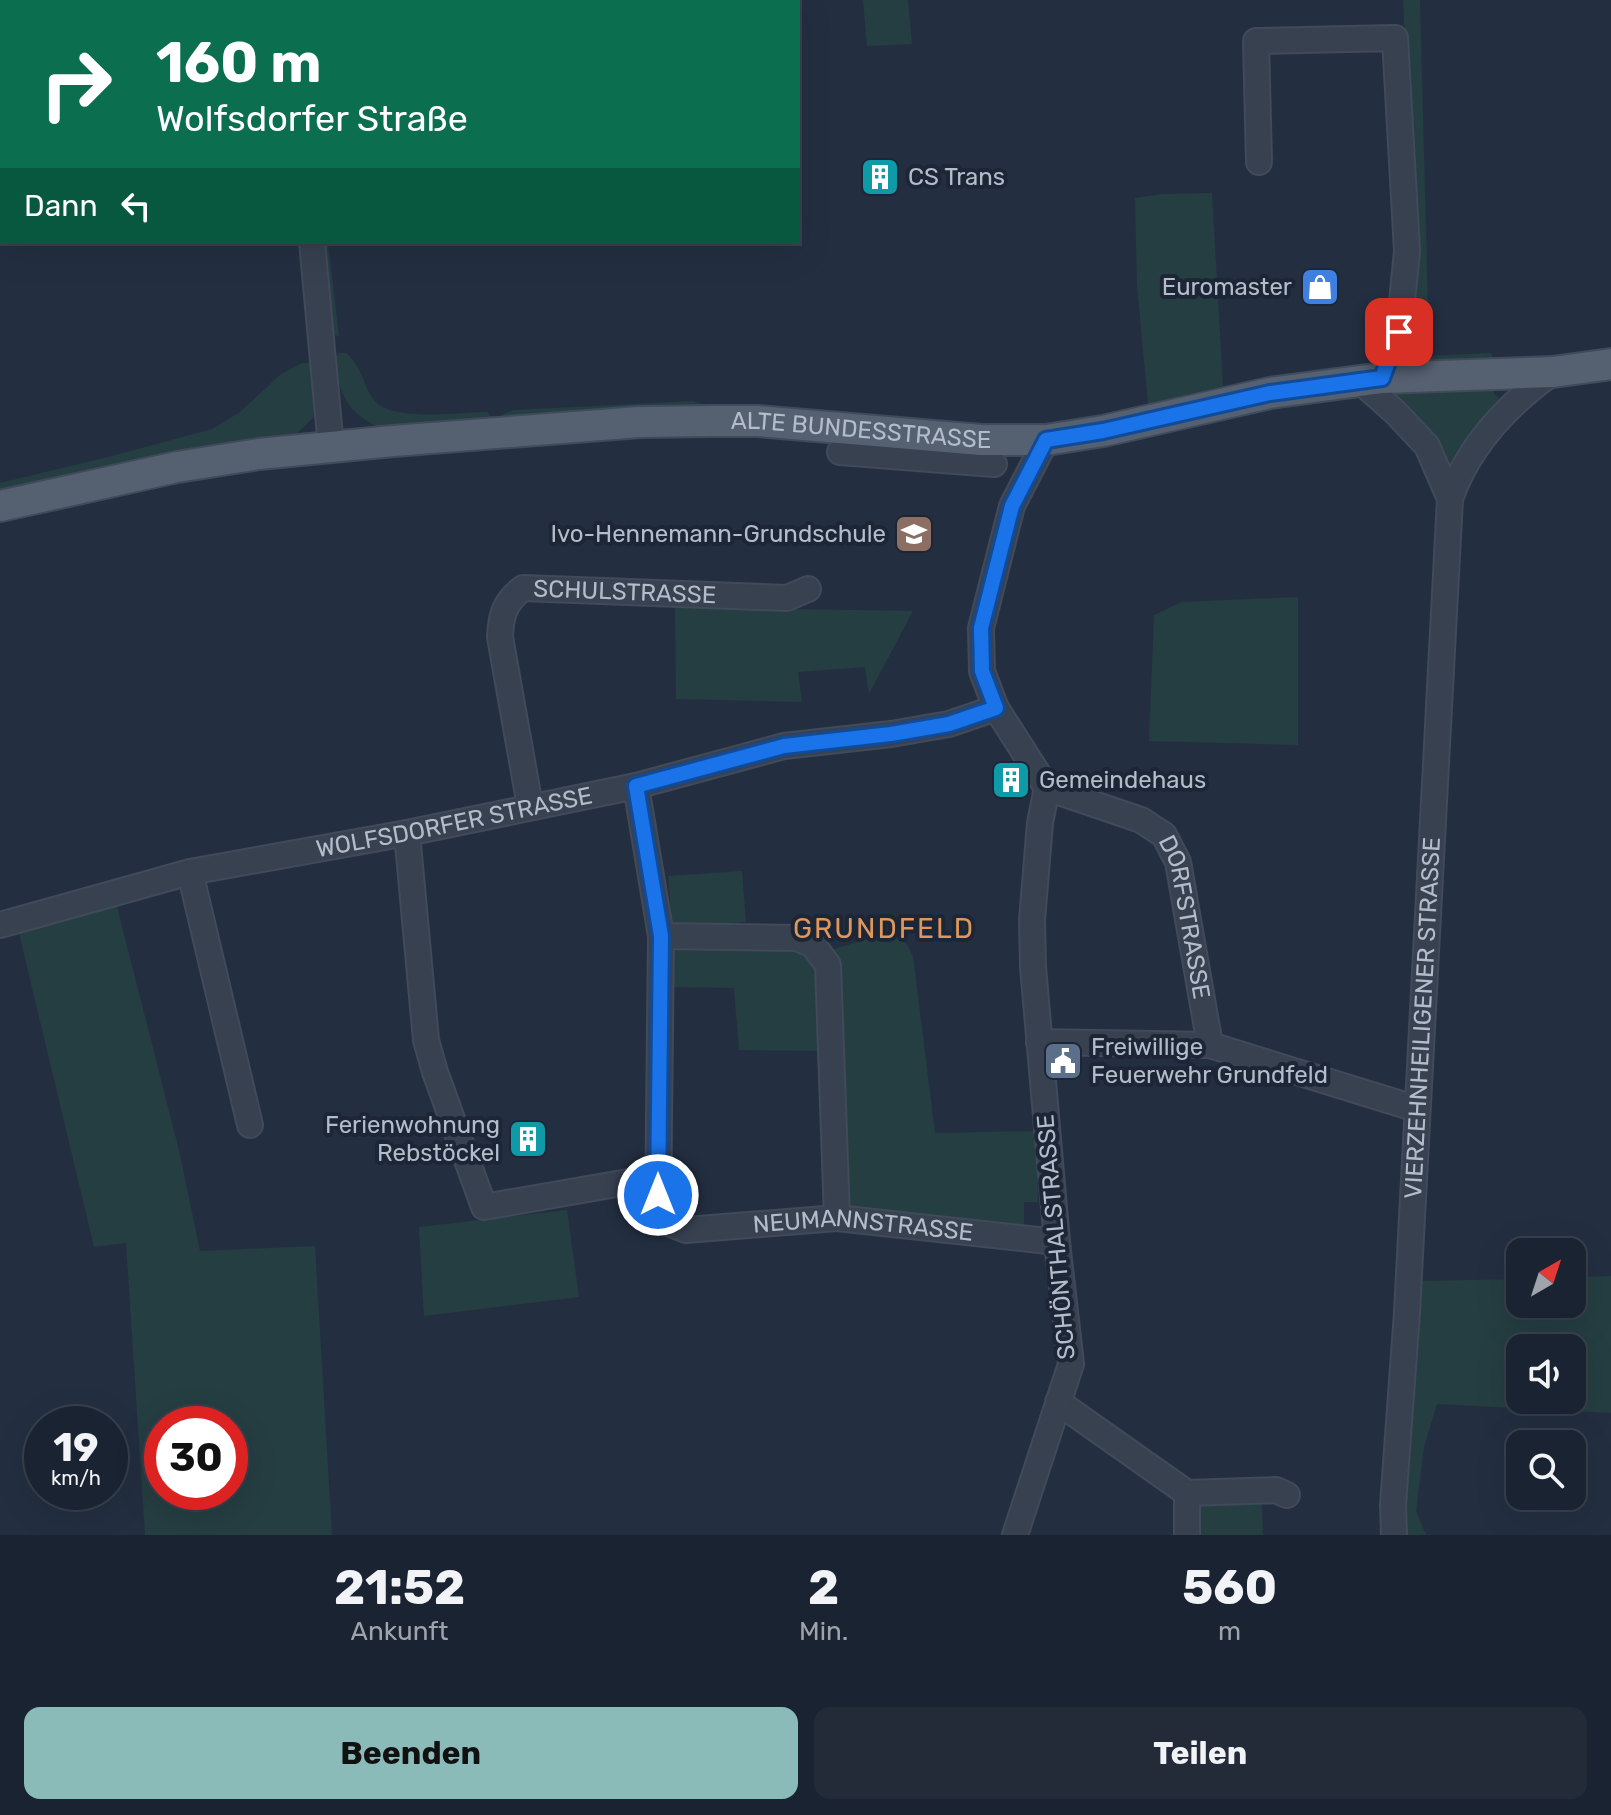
<!DOCTYPE html>
<html lang="de">
<meta charset="utf-8">
<style>
:root{--surface:#1a2331;--page:#232b39;--text:#f1f3f6;--muted:#9fa4ab;--line:#38404d;--accent:#8bbbb9}
body{margin:0;font-family:Rubik,sans-serif;background:var(--page);color:var(--text);height:100vh;display:flex;flex-direction:column;font-size:30px;white-space:nowrap}
*{box-sizing:border-box;margin:0}
p{font-size:26px;color:var(--muted)}
.icon{flex:none;width:44px;height:44px;fill:none;stroke:currentColor;stroke-width:2;stroke-linecap:round;stroke-linejoin:round}
.map{position:relative;height:1535px;overflow:hidden}
.panel{display:flex;flex-direction:column;background:var(--surface);flex:1}
.panel>*{flex:none}
.hud{position:absolute;left:0px;top:0px;width:800px;height:244px;box-shadow:0 8px 32px #0002,0 0 0 2px var(--line);background:#0b6e4f;color:#fff;overflow:hidden}
.needle{width:52px;rotate:39deg}
.tools{position:absolute;left:1506px;top:1238px;display:grid;gap:16px}
.tools a{display:grid;place-items:center;width:80px;height:80px;border-radius:16px;background:var(--surface);box-shadow:0 8px 32px #0002,0 0 0 2px var(--line);font-size:40px}
.speed{position:absolute;left:24px;top:1406px;display:flex;gap:16px;font-size:40px;font-weight:700;text-align:center}
.speed>*{display:grid;place-content:center;width:104px;height:104px;border-radius:50%;background:var(--surface);box-shadow:0 8px 32px #0002,0 0 0 2px var(--line);line-height:1}
.speed small{font-size:20px;font-weight:400}
.speed .limit{border:12px solid #d22;background:#fff;color:#111}
.pin{position:absolute;display:grid;place-items:center;width:68px;height:68px;color:#fff;margin:-34px;border-radius:16px;box-shadow:0 4px 12px #0006}
.me{position:absolute;width:88px;margin:-44px;rotate:0deg;stroke-linejoin:round;filter:drop-shadow(0 0 6px #0008)}
.turn{display:flex;align-items:center;gap:28px;height:168px;padding:0 24px;font-size:36px}
.turn .icon{width:104px;height:104px;stroke-width:2.5}
.turn b{display:block;font-size:56px;line-height:68px}
.then{display:flex;align-items:center;height:76px;padding:0 24px;background:#0003;gap:16px;font-size:30px}
.eta{display:flex;justify-content:space-evenly;align-items:center;height:136px;text-align:center}
.eta b{font-size:48px;font-weight:700;line-height:56px}
.primary-button{display:flex;gap:16px;margin-top:auto;padding:16px 24px}
.primary-button a{flex:1;height:92px;border-radius:16px;background:var(--accent);color:#111;font-size:32px;font-weight:700;line-height:92px;text-align:center}
.primary-button a+a{background:var(--page);color:var(--text)}
.map>svg:first-child{display:block}
</style>
<div class="map">
<svg width="1611" height="1535" viewBox="0 0 1611 1535">
<rect width="100%" height="100%" fill="#232f41"/>
<g fill="#253e42" fill-rule="evenodd">
<path d="M863,0H908L912,44L867,46Z"/>
<path d="M1403,0H1420L1429,345L1410,343L1416,304L1417,269Z"/>
<path d="M1212,193L1223,386L1148,404L1137,285L1135,198L1162,194Z"/>
<path d="M318,242H328L339,336L330,334Z"/>
<path d="M339,353H346C365,370 362,386 375,401C393,422 461,412 487,412L491,417L489,425L376,426C346,411 339,392 334,359Z"/>
<path d="M1491,353L1495,362L1408,367V357Z"/>
<path d="M302,363H310L316,368L317,399L313,418L294,436L270,437L208,448L0,494V483L112,456L212,429L240,412L281,374Z"/>
<path d="M1494,390V394L1503,401L1451,467L1429,434L1396,404L1395,394Z"/>
<path d="M692,401L707,405L709,409L508,423L501,415L514,410Z"/>
<path d="M1298,597V745L1149,741L1154,615L1182,602Z"/>
<path d="M675,607L913,611L869,694L865,667L798,672L802,702L676,699Z"/>
<path d="M742,871L746,922L672,927L668,876Z"/>
<path d="M116,903L179,1150L200,1251L315,1246L332,1535H145L126,1243L94,1247L18,929ZM162,1424H230V1492H162Z"/>
<path d="M887,933C902,935 906,942 913,956L935,1133L1036,1131L1038,1202H1024V1229L858,1211L846,1202L828,951Z"/>
<path d="M669,943C700,944 793,937 812,961C826,977 823,1029 825,1051L739,1050L734,988L669,987Z"/>
<path d="M567,1210L579,1297L424,1316L419,1227Z"/>
<path d="M1611,1276V1413L1437,1404L1424,1447L1416,1511L1426,1535H1400L1422,1281L1520,1279V1304H1572V1277ZM1520,1348H1572V1400H1520Z"/>
<path d="M1262,1503L1263,1535H1197L1196,1504Z"/>
</g>
<g fill="none" stroke-linecap="round" stroke-linejoin="round">
<defs>
<g id="minor">
<path d="M277,0L278,2"/>
<path d="M1259,162L1256,41L1395,38L1407,251L1399,332L1382,378"/>
<path d="M312,242L331,447"/>
<path d="M1360,381L1395,412L1427,446L1450,499"/>
<path id="s1" d="M1046,440L1012,506L981,628L982,671L996,708L1047,788L1141,820L1164,835L1178,862L1210,1045"/>
<path d="M840,452L994,464"/>
<path id="s2" d="M636,786L661,936L658,1213L671,1224L686,1230L837,1218L1057,1242"/>
<path id="s3" d="M530,806L500,637C501,614 505,602 523,588L787,598L808,589"/>
<path d="M407,833L426,1040L435,1072L484,1207L657,1177"/>
<path d="M190,872L250,1125"/>
<path id="s4" d="M0,925L190,872L407,833L636,786L784,746L891,734L949,724L996,708"/>
<path d="M661,936L797,938L813,945L828,965L837,1218"/>
<path d="M1039,1042L1210,1045L1417,1109"/>
<path d="M1058,1402L1187,1493L1276,1490L1287,1495"/>
<path d="M1015,1535L1071,1364L1057,1242L1033,967L1032,920L1040,823L1047,788"/>
<path d="M1187,1535V1493"/>
<path id="s5" d="M1394,1535L1393,1505L1407,1312L1450,499C1468,447 1508,404 1553,372"/>
</g>
<g id="major">
<path id="s6" d="M0,506L177,467L259,454L393,441L640,422L712,421H758L981,440H1046L1103,431L1270,393L1382,378L1553,372L1611,364"/>
</g>
</defs>
<use href="#minor" stroke="#404a5a" stroke-width="28"/>
<use href="#major" stroke="#404a5a" stroke-width="34"/>
<use href="#minor" stroke="#374150" stroke-width="24"/>
<use href="#major" stroke="#556071" stroke-width="30"/>
</g>
<g fill="none" stroke-linecap="round" stroke-linejoin="round">
<defs>
<path id="route" d="M658,1195L661,936L636,786L784,746L891,734L949,724L996,708L982,671L981,628L1012,506L1046,440L1103,431L1270,393L1382,378L1399,332"/>
</defs>
<use href="#route" stroke="#114b97" stroke-width="20"/>
<use href="#route" stroke="#1a73e8" stroke-width="14"/>
</g>
<defs>
<symbol id="building-square" viewBox="-11 -11 22 22"><rect x="-9" y="-9" width="18" height="18" rx="4" fill="#0f9aa8" stroke="#1c2636"/><path d="M-4-6H4V6H1V3H-1V6H-4ZM-2.5-4.3h1.7v1.8h-1.7ZM.8-4.3h1.7v1.8H.8ZM-2.5-1h1.7V.8h-1.7ZM.8-1h1.7V.8H.8Z" fill="#fff"/></symbol>
<symbol id="shop-square" viewBox="-11 -11 22 22"><rect x="-9" y="-9" width="18" height="18" rx="4" fill="#3f7fe0" stroke="#1c2636"/><path d="M-5-2.5h2.3a2.7 3.5 0 0 1 5.4 0H5L5.5 6h-11ZM-1.5-2.5h3a1.5 2.3 0 0 0-3 0Z" fill="#fff"/></symbol>
<symbol id="school-square" viewBox="-11 -11 22 22"><rect x="-9" y="-9" width="18" height="18" rx="4" fill="#8d6e63" stroke="#1c2636"/><path d="M0-5L7-2L0 1L-7-2ZM-4 1L0 2.5L4 1V4Q0 6-4 4Z" fill="#fff"/></symbol>
<symbol id="civic-square" viewBox="-11 -11 22 22"><rect x="-9" y="-9" width="18" height="18" rx="4" fill="#5c6f8a" stroke="#1c2636"/><path d="M-.6-6.5H3V-4.5H.6V-3L4-1V1h2V6H-6V1h2V-1L-.6-3ZM-1.2 2.5V6h2.4V2.5Z" fill="#fff"/></symbol>
</defs>
<g fill-rule="evenodd">
<use href="#building-square" x="858" y="155" width="44" height="44"/>
<use href="#shop-square" x="1298" y="265" width="44" height="44"/>
<use href="#school-square" x="892" y="512" width="44" height="44"/>
<use href="#building-square" x="989" y="758" width="44" height="44"/>
<use href="#civic-square" x="1041" y="1039" width="44" height="44"/>
<use href="#building-square" x="506" y="1117" width="44" height="44"/>
</g>
<g text-anchor="middle" stroke-width="8" stroke-linejoin="round" paint-order="stroke">
<g font-size="24" fill="#b3bccb" stroke="#1c2636" text-anchor="start">
<text x="908" y="185">CS Trans</text>
<text x="1292" y="295" text-anchor="end">Euromaster</text>
<text x="886" y="542" text-anchor="end">Ivo-Hennemann-Grundschule</text>
<text x="1039" y="788">Gemeindehaus</text>
<text x="1091" y="1055">Freiwillige<tspan x="1091" dy="28">Feuerwehr Grundfeld</tspan></text>
<text x="500" y="1133" text-anchor="end">Ferienwohnung<tspan x="500" dy="28">Rebstöckel</tspan></text>
</g>
<g font-size="24" fill="#b3bccb" stroke="#1c2636">
<text dy="8" stroke="none"><textPath href="#s6" startOffset="868">ALTE BUNDESSTRASSE</textPath></text>
<text dy="8" stroke="none"><textPath href="#s3" startOffset="330">SCHULSTRASSE</textPath></text>
<text dy="8" stroke="none"><textPath href="#s4" startOffset="466">WOLFSDORFER STRASSE</textPath></text>
<text dy="8" stroke="none"><textPath href="#s1" startOffset="590">DORFSTRASSE</textPath></text>
<text dy="8" stroke="none"><textPath href="#s5" startOffset="518">VIERZEHNHEILIGENER STRASSE</textPath></text>
<text dy="8" stroke="none"><textPath href="#s2" startOffset="640">NEUMANNSTRASSE</textPath></text>
<text transform="translate(1056 1237) rotate(-95)" y="8">SCHÖNTHALSTRASSE</text>
</g>
<g font-size="28" letter-spacing="2" fill="#de975c" stroke="#1c2636">
<text x="884" y="938">GRUNDFELD</text>
</g>
</g>
</svg>
<div class="tools">
<a><svg class="needle" viewBox="-14 -14 28 28"><path d="M0-13l5 13h-10z" fill="#e53935"/><path d="M0 13l5-13h-10z" fill="#9fa4ab"/></svg></a>
<a><svg class="icon" aria-label="sound" viewBox="0 0 24 24"><path d="M4 9h4l5-4v14l-5-4H4zM17 9q2 3 0 6"/></svg></a>
<a><svg class="icon" aria-label="search" viewBox="0 0 24 24"><circle cx="10" cy="10" r="6"/><path d="M15 15l6 6"/></svg></a>
</div>
<div class="speed"><div>19<small>km/h</small></div><div class="limit">30</div></div>
<div class="pin" style="left:1399px;top:332px;background:#d93025"><svg class="icon" aria-label="arrive" viewBox="0 0 24 24"><path d="M6 21V4h12l-3 4 3 4H6"/></svg></div>
<svg class="me" style="left:658px;top:1195px" viewBox="-20 -20 40 40"><circle r="17" fill="#1a73e8" stroke="#fff" stroke-width="3"/><path d="M0-11L8 9 0 5-8 9z" fill="#fff"/></svg>
<div class="hud">
<div class="turn"><svg class="icon" aria-label="right" viewBox="0 0 24 24"><path d="M7 20v-9h11M14 6l5 5-5 5"/></svg><div><b>160 m</b>Wolfsdorfer Straße</div></div>
<div class="then">Dann<svg class="icon" aria-label="left" viewBox="0 0 24 24"><path d="M17 20v-9H6M10 6l-5 5 5 5"/></svg></div>
</div>
</div>
<section class="panel">
<div class="eta">
<div><b>21:52</b><p>Ankunft</p></div>
<div><b>2</b><p>Min.</p></div>
<div><b>560</b><p>m</p></div>
</div>
<div class="primary-button"><a>Beenden</a><a>Teilen</a></div>
</section>
